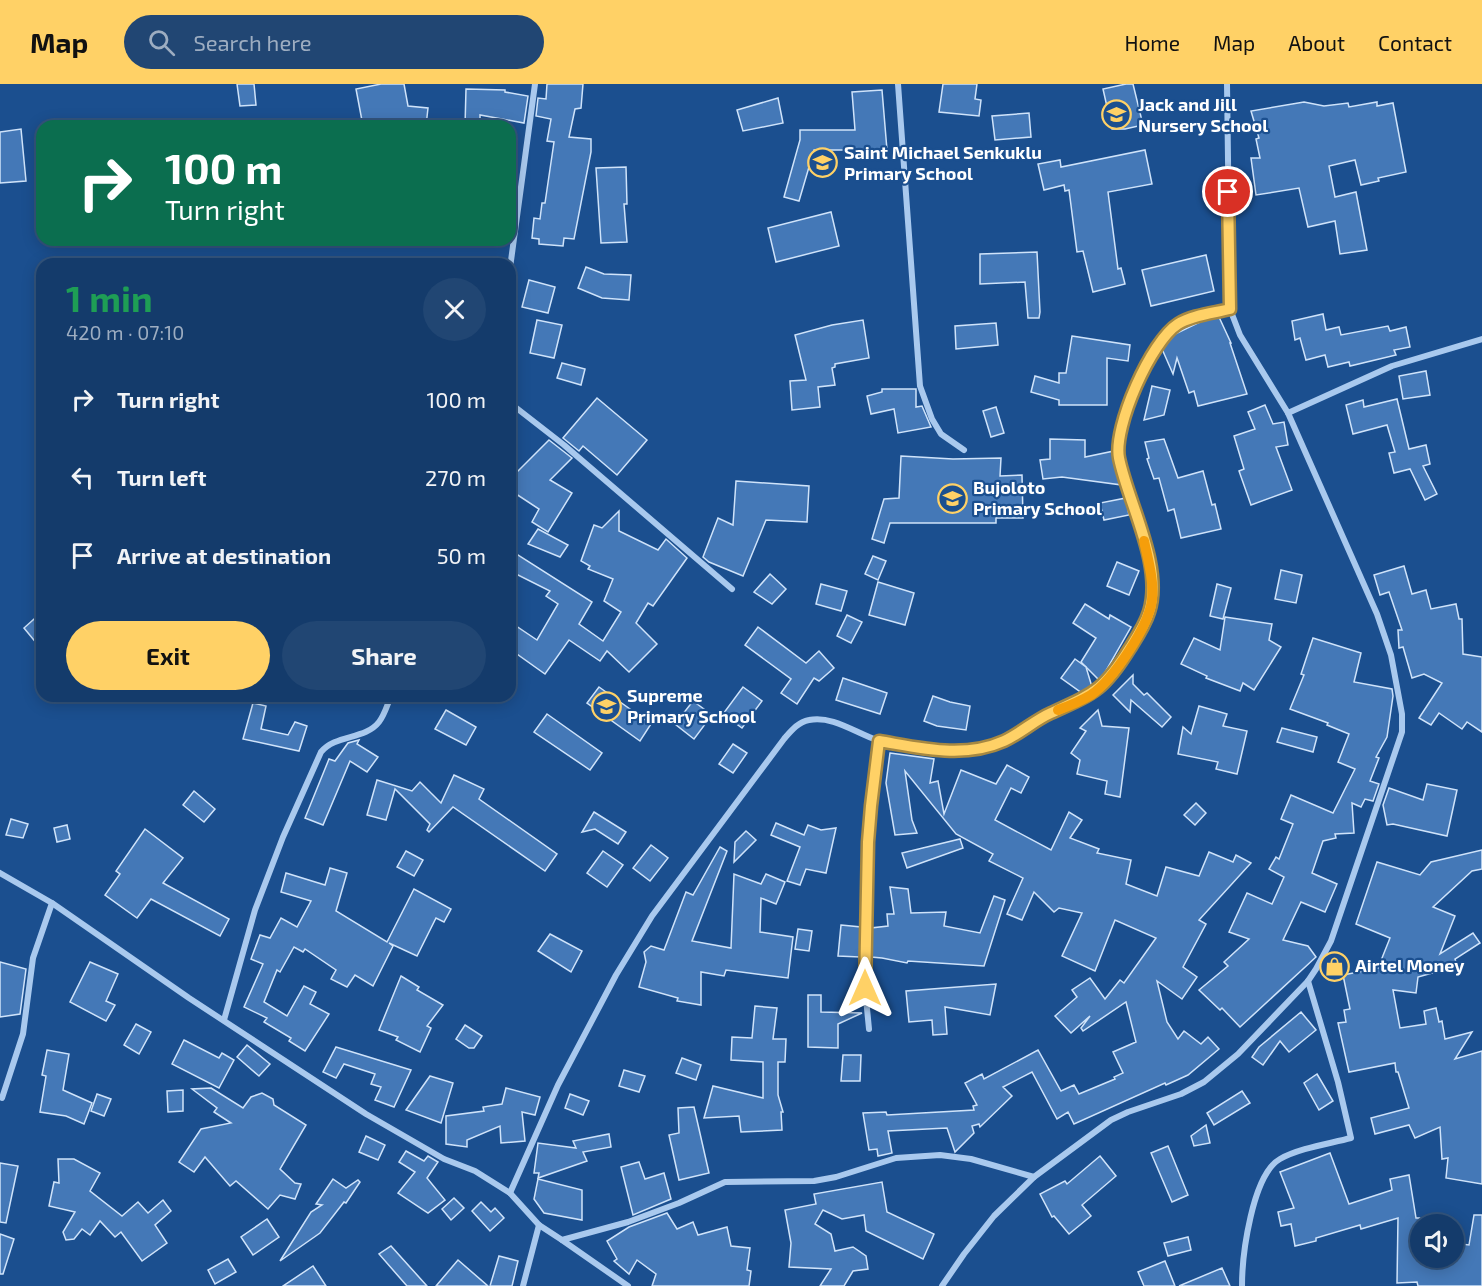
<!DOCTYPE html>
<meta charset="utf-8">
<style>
:root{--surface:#143b6b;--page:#214673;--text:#f1f3f6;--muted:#9dadc1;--line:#33557e;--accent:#ffd166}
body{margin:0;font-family:"Exo 2",sans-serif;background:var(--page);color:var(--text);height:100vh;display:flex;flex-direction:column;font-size:22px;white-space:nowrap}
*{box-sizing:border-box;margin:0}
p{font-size:20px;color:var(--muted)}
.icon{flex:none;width:33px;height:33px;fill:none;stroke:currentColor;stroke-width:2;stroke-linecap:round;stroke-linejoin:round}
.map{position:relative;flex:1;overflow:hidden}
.sheet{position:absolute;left:36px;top:174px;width:480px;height:444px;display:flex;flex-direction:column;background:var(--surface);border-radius:18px;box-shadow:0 3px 15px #0003,0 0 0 2px var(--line)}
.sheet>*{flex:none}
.banner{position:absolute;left:36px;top:36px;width:480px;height:126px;border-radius:18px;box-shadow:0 3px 15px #0003,0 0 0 2px var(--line);background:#0b6e4f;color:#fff;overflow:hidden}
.fabs{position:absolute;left:1410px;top:1130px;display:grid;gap:12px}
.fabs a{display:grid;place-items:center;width:54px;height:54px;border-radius:50%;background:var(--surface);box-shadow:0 3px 15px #0003,0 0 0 2px var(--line);font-size:30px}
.pin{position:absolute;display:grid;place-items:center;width:51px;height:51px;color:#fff;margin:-26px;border:3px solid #fff;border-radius:50%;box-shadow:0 2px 6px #0007}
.me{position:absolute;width:66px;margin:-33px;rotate:0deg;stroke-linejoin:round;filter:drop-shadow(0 0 4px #0008)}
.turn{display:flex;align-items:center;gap:21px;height:126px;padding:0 30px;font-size:27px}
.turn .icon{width:78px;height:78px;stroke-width:2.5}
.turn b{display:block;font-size:42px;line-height:51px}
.round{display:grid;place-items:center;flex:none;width:63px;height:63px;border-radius:32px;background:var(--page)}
.summary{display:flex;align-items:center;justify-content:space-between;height:102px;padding:0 30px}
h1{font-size:36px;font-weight:700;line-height:45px;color:#1e9e55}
.action{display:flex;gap:12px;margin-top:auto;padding:12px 30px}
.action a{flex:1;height:69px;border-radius:36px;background:var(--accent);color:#111;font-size:24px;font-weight:700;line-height:69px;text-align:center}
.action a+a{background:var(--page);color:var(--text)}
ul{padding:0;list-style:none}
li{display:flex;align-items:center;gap:18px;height:78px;padding:0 30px}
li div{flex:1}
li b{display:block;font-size:22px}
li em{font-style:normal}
header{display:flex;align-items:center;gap:36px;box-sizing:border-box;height:84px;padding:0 30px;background:var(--accent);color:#111}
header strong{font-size:28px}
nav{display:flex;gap:33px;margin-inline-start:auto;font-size:21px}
.search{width:420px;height:54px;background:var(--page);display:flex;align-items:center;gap:15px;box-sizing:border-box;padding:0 21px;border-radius:33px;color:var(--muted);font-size:22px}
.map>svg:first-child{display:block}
</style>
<header>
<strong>Map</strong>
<div class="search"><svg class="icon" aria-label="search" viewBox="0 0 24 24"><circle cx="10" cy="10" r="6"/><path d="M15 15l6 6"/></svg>Search here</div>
<nav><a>Home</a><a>Map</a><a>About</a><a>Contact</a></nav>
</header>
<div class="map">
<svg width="1482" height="1202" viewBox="0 0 1482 1202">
<rect width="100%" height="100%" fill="#1b4f8f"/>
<g fill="#4478b7" stroke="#cfe3fa" stroke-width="1.5">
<path d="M237,0H254L256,21L240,22Z"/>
<path d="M381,0H404L408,22L428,24L426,42H363L356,5Z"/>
<path d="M547,0H583L581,24L575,25L569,53L591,55V68L574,155L564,154L563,162L539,160V155L532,154L534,134L540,135L542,119H545L554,58L547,57L551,35L536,32L538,14L546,15Z"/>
<path d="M943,0H977L975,15L981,16L979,32L939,28Z"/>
<path d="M1126,0H1133L1143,41L1125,45H1112L1103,5Z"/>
<path d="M466,5L505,6V8L528,12L524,39L480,31V42H465Z"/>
<path d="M882,6L887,66H814L799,117L784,113L800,56V46H855L852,8Z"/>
<path d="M778,14L783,39L743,47L737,26Z"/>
<path d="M1304,18L1324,22L1348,19L1349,23L1377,18V22L1393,19L1406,88L1378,94L1379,97L1361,101L1355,76L1329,82L1335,113L1356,108L1367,166L1340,170L1335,137L1308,143L1299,104L1256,111L1251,74H1260L1256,55L1259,54L1251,27Z"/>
<path d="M1029,29L1031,53L995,56L992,32Z"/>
<path d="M21,45L26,97L0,99V48Z"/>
<path d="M1145,66L1152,100L1108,108L1118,185L1121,184L1125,200L1093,208L1083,167L1077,168L1069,106L1065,107L1064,101L1044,106L1038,80L1060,76L1061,83Z"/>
<path d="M626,83L627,120H624L627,158L601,159L596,84Z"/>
<path d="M831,128L839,162L776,178L768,144Z"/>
<path d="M1037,168L1040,228L1039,234H1028L1025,198L980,200V170Z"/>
<path d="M1206,171L1214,207L1151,222L1142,186Z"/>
<path d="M586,183L604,190L631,191L629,216L602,214L578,204Z"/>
<path d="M529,196L555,203L548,229L522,223Z"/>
<path d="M1323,230L1326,246L1339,243L1341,251L1388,242L1390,247L1406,243L1410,263L1394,266L1396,271L1350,282L1349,278L1328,283L1325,271L1306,276L1300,254L1295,256L1292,237Z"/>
<path d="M1219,233L1231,259H1230L1247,310L1198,322L1194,307L1189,309L1177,274L1173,290L1162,265L1175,250L1204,236Z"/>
<path d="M537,236L562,241L554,274L530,269Z"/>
<path d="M863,236L869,274L835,280V283L832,284L835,301L818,303L820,323L792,326L790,297L806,296L795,251L832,241Z"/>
<path d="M996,239L998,261L956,265L955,242Z"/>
<path d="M1072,252L1130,261L1128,277L1107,274V321H1059V316L1031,308L1035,292L1059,299V289H1066Z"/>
<path d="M562,279L585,285L581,301L557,294Z"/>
<path d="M1426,287L1430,311L1403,315L1399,292Z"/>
<path d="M1152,302L1170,306L1164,331L1144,336Z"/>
<path d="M882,305H916V323L922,322L931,343L898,349L894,325L871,330L867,312L882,308Z"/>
<path d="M597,314L647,356L617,391L583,362L579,367L563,354Z"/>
<path d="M1397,315L1409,365L1426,361L1430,380L1423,382L1437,410L1425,416L1410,385L1394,389L1389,369L1395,368L1387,341L1353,350L1346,321L1363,316L1364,323Z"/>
<path d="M1265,321L1273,340L1284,338L1288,361L1276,363L1292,406L1251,421L1239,387L1244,385L1234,352L1255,345L1248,328Z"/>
<path d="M996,323L1004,349L991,353L983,327Z"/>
<path d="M1050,355L1085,356V373L1114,367L1115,378L1122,401L1062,393L1043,395L1040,376L1050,375Z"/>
<path d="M1164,355L1178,394L1203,387L1212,421L1215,420L1221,445L1181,454L1174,425L1168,427L1159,394L1154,395L1147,375L1149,374L1145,358Z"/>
<path d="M549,356L572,374L550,396L572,409L548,448L532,438L539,425L510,406V395Z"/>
<path d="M901,372L953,375L1001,374L1000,392L1022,391L1023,434H996V439H890L884,459L872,455L884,415L899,414Z"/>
<path d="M736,397L809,402L807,438L766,436L743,492L709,478L703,473L718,434L733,441Z"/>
<path d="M1126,414L1129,431L1104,436L1100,419Z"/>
<path d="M619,427V447L658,466L666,455L687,474L653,522L648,519L636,539L657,560L629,588L607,567L600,577L569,556L545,590L510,565V538L537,556L558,520L546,512L550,507L510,487V480L515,469L592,518L579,540L603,557L621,528L604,517L613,495L588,485L590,482L581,477L594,441L602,444Z"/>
<path d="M538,445L568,461L560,473L528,460Z"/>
<path d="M873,472L886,477L878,496L865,490Z"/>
<path d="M1117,478L1139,487L1129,511L1107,502Z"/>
<path d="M1404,482L1412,510L1426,506L1431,525L1456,520L1459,535H1462L1463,570L1482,573V648L1467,638L1462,645L1439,629L1431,641L1419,634L1442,599L1424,590L1412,594L1403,563L1399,564L1398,546H1402L1389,508L1380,511L1374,491Z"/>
<path d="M1281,486L1302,491L1296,519L1275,515Z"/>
<path d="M770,490L786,505L772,520L754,508Z"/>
<path d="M878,498L914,509L905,541L869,531Z"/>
<path d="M821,500L847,507L841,527L816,520Z"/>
<path d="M1217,500L1231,504L1223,535L1210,532Z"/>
<path d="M1085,520L1109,535L1110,531L1131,543L1100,597L1081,578L1096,554L1073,539Z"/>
<path d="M42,528V566L24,544Z"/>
<path d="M847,531L862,538L851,559L837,552Z"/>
<path d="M1225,533L1272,540L1269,556L1281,563L1254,606L1243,599L1240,607L1206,594L1207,592L1181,580L1194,554L1220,566Z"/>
<path d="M758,543L806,579L819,567L834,584L819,597L814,594L797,620L781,609L791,595L745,561Z"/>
<path d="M1313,554L1361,569L1354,598L1392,605L1393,612L1387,653L1376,673L1379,674L1370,697L1379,700L1373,717L1365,715L1361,723L1352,719L1354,749L1335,750L1336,754L1323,757L1312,789L1337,800L1325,828L1301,818L1283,856L1308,862L1316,873L1240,943L1222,924L1220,926L1199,906L1228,882L1224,878L1249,855L1229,848L1247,809L1272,820L1284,793L1269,785L1276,773L1279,775L1293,740L1281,735L1291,711L1333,729L1355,685L1338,678L1349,650L1327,641L1328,639L1290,625L1304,591L1301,590Z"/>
<path d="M1075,575L1086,583L1092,603L1082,609L1061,594Z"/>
<path d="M1133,591V600L1144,611L1147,609L1171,633L1162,643L1131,616L1130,628L1113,611Z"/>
<path d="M843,594L887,609L880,630L836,616Z"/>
<path d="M599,603L651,640L640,657L587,619Z"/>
<path d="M743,603L762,617L742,644L723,630Z"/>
<path d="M933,612L950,618L970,622L966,646L937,642L924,637Z"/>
<path d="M693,617L712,631L694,655L675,640Z"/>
<path d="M253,619L266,622L261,645L288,651L295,638L307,642L299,667L243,655Z"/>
<path d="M1199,622L1227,630L1223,642L1247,647L1237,690L1216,685L1218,678L1178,670L1183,643L1191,650Z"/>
<path d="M446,626L476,643L466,661L435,645Z"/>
<path d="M1098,626L1102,642L1129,644L1120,713L1105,710L1107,697L1077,690L1080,676L1071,669L1086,647L1080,644Z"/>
<path d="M547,630L602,669L590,686L534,648Z"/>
<path d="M1282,644L1317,653L1313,668L1277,658Z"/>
<path d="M359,656L357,660L378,673L367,688L350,677L323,741L305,734L329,675L335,677L348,659Z"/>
<path d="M733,660L747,669L733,689L719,680Z"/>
<path d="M890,669L934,675L930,699L938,697L944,730L961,686L996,700L1007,681L1029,693L1021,709L1011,704L995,736L1051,766L1069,728L1082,736L1070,754L1099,765L1097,769L1131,776L1126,800L1157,812L1166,783L1199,792L1209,768L1233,778L1236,771L1251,779L1199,836L1206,840L1183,883L1197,893L1182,915L1157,897L1167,938L1178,955L1184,947L1201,960L1208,953L1219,965L1188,991L1166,1001L1165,999L1074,1040L1068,1028L1057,1035L1032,988L1003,1003L1012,1012L980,1043L979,1040L972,1042L974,1049L955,1068L947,1044L888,1047L892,1069L878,1072L877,1065L869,1066L863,1029L886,1028L887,1031L974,1026L973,1022L977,1021L965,999L982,990L984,995L1038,966L1061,1007L1074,1001L1079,1010L1115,995L1114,993L1123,989L1113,968L1136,958L1126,918L1083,947L1081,944L1090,932L1071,949L1055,932L1077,913L1072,906L1090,894L1105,915L1120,896L1124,899L1156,854L1115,836L1095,887L1062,872L1082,829L1059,824L1054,828L1034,808L1022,836L1007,830L1023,794L989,777L993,770L956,750L905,687L912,736L917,749L895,751L886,699Z"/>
<path d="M454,691L484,705L479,715L557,770L545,787L453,723L429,748L427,746L430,740L395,705L386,736L367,731L377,696L412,707L420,698L441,719Z"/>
<path d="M1427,700L1457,706L1447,752L1393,740L1387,741L1383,721L1389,704L1423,716Z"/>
<path d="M194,707L215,725L204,738L183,721Z"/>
<path d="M1196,719L1206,729L1195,741L1184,731Z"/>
<path d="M594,728L626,748L618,760L595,745L582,748Z"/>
<path d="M11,735L28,740L23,754L6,751Z"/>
<path d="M776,739L804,751L808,741L821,746L836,744L826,789L806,785L800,801L787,797L800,763L771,751Z"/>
<path d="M67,741L70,755L57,758L54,744Z"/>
<path d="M145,745L183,774L163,799L229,835L220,852L151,815L137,834L105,811L120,790L116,787Z"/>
<path d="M746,747L756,756L734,778L735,758Z"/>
<path d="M960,755L963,764L907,784L902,769Z"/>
<path d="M651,761L668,774L650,797L633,784Z"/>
<path d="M720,763L727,767L692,857L731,864L734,790L761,800L766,790L785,798L776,820L761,814L760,848L793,853L788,894L726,886L724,892L701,888V921L677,917L678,914L639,903L646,878L644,868L651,862L664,866L686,808L693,811Z"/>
<path d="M1482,766V785L1472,787L1433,823L1455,832L1440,870L1473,849L1480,859L1455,875L1457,882L1418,893L1416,909L1393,906L1400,944L1426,940L1424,927L1436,924L1439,938L1442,937L1445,955L1472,948L1455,975L1482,967V1100L1446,1094L1448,1074L1442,1075L1440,1043L1415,1054L1409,1041L1375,1050L1371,1034L1409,1024L1398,988H1396L1395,979L1349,988L1338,939L1346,938L1344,926L1350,925L1343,891L1378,884L1390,854L1356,840L1377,778L1420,791L1431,778Z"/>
<path d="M406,767L423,776L414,792L397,783Z"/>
<path d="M603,767L623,781L607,803L587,789Z"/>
<path d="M330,784L347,789L336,827L387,858L414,805L451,825L444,838L436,834L417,872L389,859L393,862L373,902L355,891L347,903L331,895L336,886L305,865L303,868L294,863L280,888L277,886L264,918L287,932L304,902L316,908L310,920L329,930L305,967L289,957L291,954L264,938L267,934L244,923L263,880L251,875L260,851L270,854L281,834L297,843L311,817L281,808L286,789L325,801Z"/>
<path d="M890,803L908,805L911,829L946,828L944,842L980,849L994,812L1005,816L984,882L908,877L907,879L882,874L871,873V844L888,842L887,830H894Z"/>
<path d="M841,841L861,843L860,873L838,872Z"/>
<path d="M798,845L812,847L809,867L795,865Z"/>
<path d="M550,850L582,867L571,888L538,867Z"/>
<path d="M0,878L26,885L20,930L0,933Z"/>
<path d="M90,878L118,890L106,917L115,921L106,937L70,918Z"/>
<path d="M401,892L419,903L417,906L443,921L427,942L431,944L420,968L396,956L398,953L379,946Z"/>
<path d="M996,900L990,931L945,923L947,950L933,951L932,936L909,938L906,907Z"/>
<path d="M808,911H821V928L862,929L838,940V964L808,963Z"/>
<path d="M755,922L777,924L773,955H786L785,978H778V1011L783,1028H781L782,1046L741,1048L739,1032L704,1034L713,1002L763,1014V978L731,976L732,953L752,954Z"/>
<path d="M1301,928L1316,946L1289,968L1280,957L1263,981L1252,973L1259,963Z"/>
<path d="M136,940L151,948L139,970L124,961Z"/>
<path d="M465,941L482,952L474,964H469L456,955Z"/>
<path d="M184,956L219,974L222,969L234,976L219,1004L172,980Z"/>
<path d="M247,961L270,980L259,992L237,973Z"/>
<path d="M336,963L411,986L394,1023L375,1016L381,1003L371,1000L375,990L344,980L336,994L323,988Z"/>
<path d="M47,966L69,970L63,1006L92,1019L84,1040L66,1032L40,1028L46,992L42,991Z"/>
<path d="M843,971H861L860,997H841Z"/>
<path d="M682,974L701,981L696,996L676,989Z"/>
<path d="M624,986L645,992L639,1008L619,1002Z"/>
<path d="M1317,990L1333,1017L1319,1026L1304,999Z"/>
<path d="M430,992L453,999L441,1039L406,1026Z"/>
<path d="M211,1004L243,1024L251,1013L262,1009L273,1015L274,1021L306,1041L280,1085L295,1099L301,1100L295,1115L280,1111L268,1125L236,1097L230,1102L205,1073L194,1088L179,1078L201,1045L231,1039L214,1028L217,1024L192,1005Z"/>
<path d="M506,1004L540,1013L535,1031L522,1028L525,1057L501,1059L500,1042L467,1056V1063L446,1060V1032L484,1027L483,1023L502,1020Z"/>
<path d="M183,1006V1027L168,1028L167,1007Z"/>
<path d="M1242,1007L1250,1019L1214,1041L1207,1029Z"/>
<path d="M97,1010L111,1015L104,1032L91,1027Z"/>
<path d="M570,1010L589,1017L583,1031L565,1024Z"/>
<path d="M694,1023L709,1089L679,1096L669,1051L679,1049L678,1024Z"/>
<path d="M1206,1041L1210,1059L1194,1062L1191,1052Z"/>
<path d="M609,1050L611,1063L583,1068L587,1077L538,1094L539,1089H534L538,1059L576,1064L573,1057Z"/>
<path d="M366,1052L385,1061L378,1076L359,1068Z"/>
<path d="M1168,1062L1188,1111L1172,1118L1151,1069Z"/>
<path d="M406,1067L424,1077L428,1072L438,1078L427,1094L445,1116L428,1129L398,1109L415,1088L399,1078Z"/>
<path d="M1330,1069L1349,1120L1392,1106L1390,1095L1409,1091L1416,1134H1420V1173H1454V1159L1469,1161L1474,1131H1482V1202H1418L1417,1198L1397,1199L1398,1134L1361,1145L1360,1141L1316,1154V1157L1295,1162L1291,1140L1281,1142L1278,1128L1294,1124L1280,1088Z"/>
<path d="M1100,1072L1116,1092L1082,1121L1091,1132L1069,1150L1054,1132L1052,1133L1040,1110L1065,1097L1067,1100Z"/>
<path d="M58,1075H74L100,1089L90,1107L122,1132L138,1118L148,1129L163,1116L171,1127L155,1141L167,1159L142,1177L121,1148L115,1153L100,1137L90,1151L82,1145L74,1155L66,1156L63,1148L75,1128L49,1122L54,1098L59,1099Z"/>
<path d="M639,1078L645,1095L664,1089L671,1115L633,1131L621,1083Z"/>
<path d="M0,1079L18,1082L6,1139L0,1138Z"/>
<path d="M333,1095L346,1104L358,1096L360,1098L346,1119L344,1118L320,1149L280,1177L311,1128L322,1121L316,1120Z"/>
<path d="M538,1095L582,1106V1136L544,1129L534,1115Z"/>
<path d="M882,1098L887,1128L934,1150L923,1175L866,1147L864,1131L842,1135L823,1126L815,1140L831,1150L835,1167L853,1163L866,1172L868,1185L853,1187L844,1202H820L831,1185L789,1183L791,1159L785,1126L816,1120L814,1110Z"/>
<path d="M454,1114L464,1124L451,1136L442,1125Z"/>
<path d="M481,1118L491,1128L495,1124L504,1134L490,1147L472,1127Z"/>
<path d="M667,1129L677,1145L693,1138L698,1151L727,1143L731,1162L750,1164L747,1186L751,1187L749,1202H652L656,1190L637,1176L629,1190L614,1177L617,1175L607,1157L629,1143Z"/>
<path d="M267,1135L279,1153L253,1171L241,1153Z"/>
<path d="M0,1150L14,1155L3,1190H0Z"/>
<path d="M1188,1153L1191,1166L1168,1172L1164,1159Z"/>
<path d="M391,1162L427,1202H407L379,1170Z"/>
<path d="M499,1172L518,1177L512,1202H490Z"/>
<path d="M228,1175L236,1188L215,1200L208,1186Z"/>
<path d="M458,1176L488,1202H436Z"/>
<path d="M1165,1177L1175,1202H1144L1138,1188Z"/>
<path d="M313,1182L326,1202H283Z"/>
<path d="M1222,1184L1230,1202H1179Z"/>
</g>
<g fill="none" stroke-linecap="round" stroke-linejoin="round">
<g stroke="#a9c9ee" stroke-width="6">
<path d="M898,0L920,302L932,335L941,350L964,366"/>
<path d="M510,184L535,0"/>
<path d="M510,319L564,361L732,505"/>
<path d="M1288,329L1392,282L1482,255"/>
<path d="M0,789L52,819L189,914L366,1030L444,1075L475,1087L510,1109L539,1141L562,1156L628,1138L679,1119L725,1098L814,1097L836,1093L896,1074L940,1071L971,1075L1034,1093"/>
<path d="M224,936L255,826L283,753L321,668C336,650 365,656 379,638C385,630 387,621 391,612"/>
<path d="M869,945L865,904L868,758L871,722L879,657"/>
<path d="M2,1014L23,950L33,874L52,819"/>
<path d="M510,1109L558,1001L616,891L652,832L784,655C791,647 798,638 809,636C832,631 856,649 877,656C899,663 944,668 967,667C1000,665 1021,644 1049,630C1073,618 1097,612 1114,590C1128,572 1151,537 1152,514C1154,477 1140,438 1129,403C1125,394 1121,383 1119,373C1113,342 1151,257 1178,240C1193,231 1214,229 1230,225"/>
<path d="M562,1156L628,1202"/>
<path d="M523,1202L539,1141"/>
<path d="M942,1202L964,1170L994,1132L1034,1093L1111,1036L1128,1028L1181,1010L1204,998L1238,970L1308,897L1316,885L1331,857L1402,648V630L1391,571L1377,530L1288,329L1240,251L1230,225L1227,0"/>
<path d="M1242,1202C1242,1172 1252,1091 1280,1075C1300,1064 1328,1060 1351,1054L1338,998L1308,897"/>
</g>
</g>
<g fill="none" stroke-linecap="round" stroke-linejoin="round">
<defs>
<path id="route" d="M865,904L868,758L871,722L879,657C921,664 964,675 1004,657C1021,649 1035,636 1051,629C1095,609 1104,606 1130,564C1137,553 1145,541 1149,528C1164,482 1128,419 1119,374C1113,343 1151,257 1178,240C1192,231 1214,229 1230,225L1228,108"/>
</defs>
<use href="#route" stroke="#a68842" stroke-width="15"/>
<use href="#route" stroke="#ffd166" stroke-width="10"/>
<path stroke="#f59e0b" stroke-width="10" d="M1058,626C1069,622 1081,617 1091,611C1113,596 1149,542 1152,516C1154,496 1148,476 1144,457"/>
</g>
<defs>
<symbol id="school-ring" viewBox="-11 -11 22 22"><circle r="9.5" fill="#1b4f8f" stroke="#ffd166" stroke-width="1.5"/><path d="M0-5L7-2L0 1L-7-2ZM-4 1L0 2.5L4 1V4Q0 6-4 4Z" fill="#ffd166"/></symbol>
<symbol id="shop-ring" viewBox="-11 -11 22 22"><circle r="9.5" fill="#1b4f8f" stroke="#ffd166" stroke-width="1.5"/><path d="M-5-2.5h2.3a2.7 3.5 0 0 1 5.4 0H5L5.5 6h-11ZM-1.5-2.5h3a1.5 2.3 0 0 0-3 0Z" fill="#ffd166"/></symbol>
</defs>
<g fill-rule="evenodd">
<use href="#school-ring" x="1100" y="14" width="33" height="33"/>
<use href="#school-ring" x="806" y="62" width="33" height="33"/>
<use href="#school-ring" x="936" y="398" width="33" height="33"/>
<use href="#school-ring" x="590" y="606" width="33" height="33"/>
<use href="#shop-ring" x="1318" y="866" width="33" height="33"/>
</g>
<g text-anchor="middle" stroke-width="4.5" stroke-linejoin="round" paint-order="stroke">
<g font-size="18" font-weight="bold" fill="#fff" stroke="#1b4f8f" text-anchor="start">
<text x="1138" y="27">Jack and Jill<tspan x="1138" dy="21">Nursery School</tspan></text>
<text x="844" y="75">Saint Michael Senkuklu<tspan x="844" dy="21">Primary School</tspan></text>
<text x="973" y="410">Bujoloto<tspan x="973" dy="21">Primary School</tspan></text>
<text x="627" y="618">Supreme<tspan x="627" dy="21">Primary School</tspan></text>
<text x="1355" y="888">Airtel Money</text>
</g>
</g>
</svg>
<div class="fabs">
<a><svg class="icon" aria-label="sound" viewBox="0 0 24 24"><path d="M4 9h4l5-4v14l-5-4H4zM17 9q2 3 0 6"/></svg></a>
</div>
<div class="pin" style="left:1228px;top:108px;background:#d93025"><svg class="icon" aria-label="arrive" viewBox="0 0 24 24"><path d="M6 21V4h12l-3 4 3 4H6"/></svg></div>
<svg class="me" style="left:865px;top:904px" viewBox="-20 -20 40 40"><path d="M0-17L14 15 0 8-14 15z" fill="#ffd166" stroke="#fff" stroke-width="4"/></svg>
<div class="banner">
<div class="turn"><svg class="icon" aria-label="right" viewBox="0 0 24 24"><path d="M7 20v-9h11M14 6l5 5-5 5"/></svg><div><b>100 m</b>Turn right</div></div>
</div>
<section class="sheet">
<div class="summary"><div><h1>1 min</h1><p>420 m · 07:10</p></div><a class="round"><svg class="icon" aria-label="close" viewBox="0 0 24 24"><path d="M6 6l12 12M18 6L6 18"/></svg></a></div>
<ul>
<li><svg class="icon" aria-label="right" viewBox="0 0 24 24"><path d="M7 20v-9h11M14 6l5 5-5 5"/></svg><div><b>Turn right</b></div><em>100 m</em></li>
<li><svg class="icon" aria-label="left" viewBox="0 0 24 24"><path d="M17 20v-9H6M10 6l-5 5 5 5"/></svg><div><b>Turn left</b></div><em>270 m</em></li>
<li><svg class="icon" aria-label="arrive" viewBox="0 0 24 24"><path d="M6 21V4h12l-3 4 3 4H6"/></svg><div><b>Arrive at destination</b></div><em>50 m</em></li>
</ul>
<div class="action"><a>Exit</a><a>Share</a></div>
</section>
</div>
